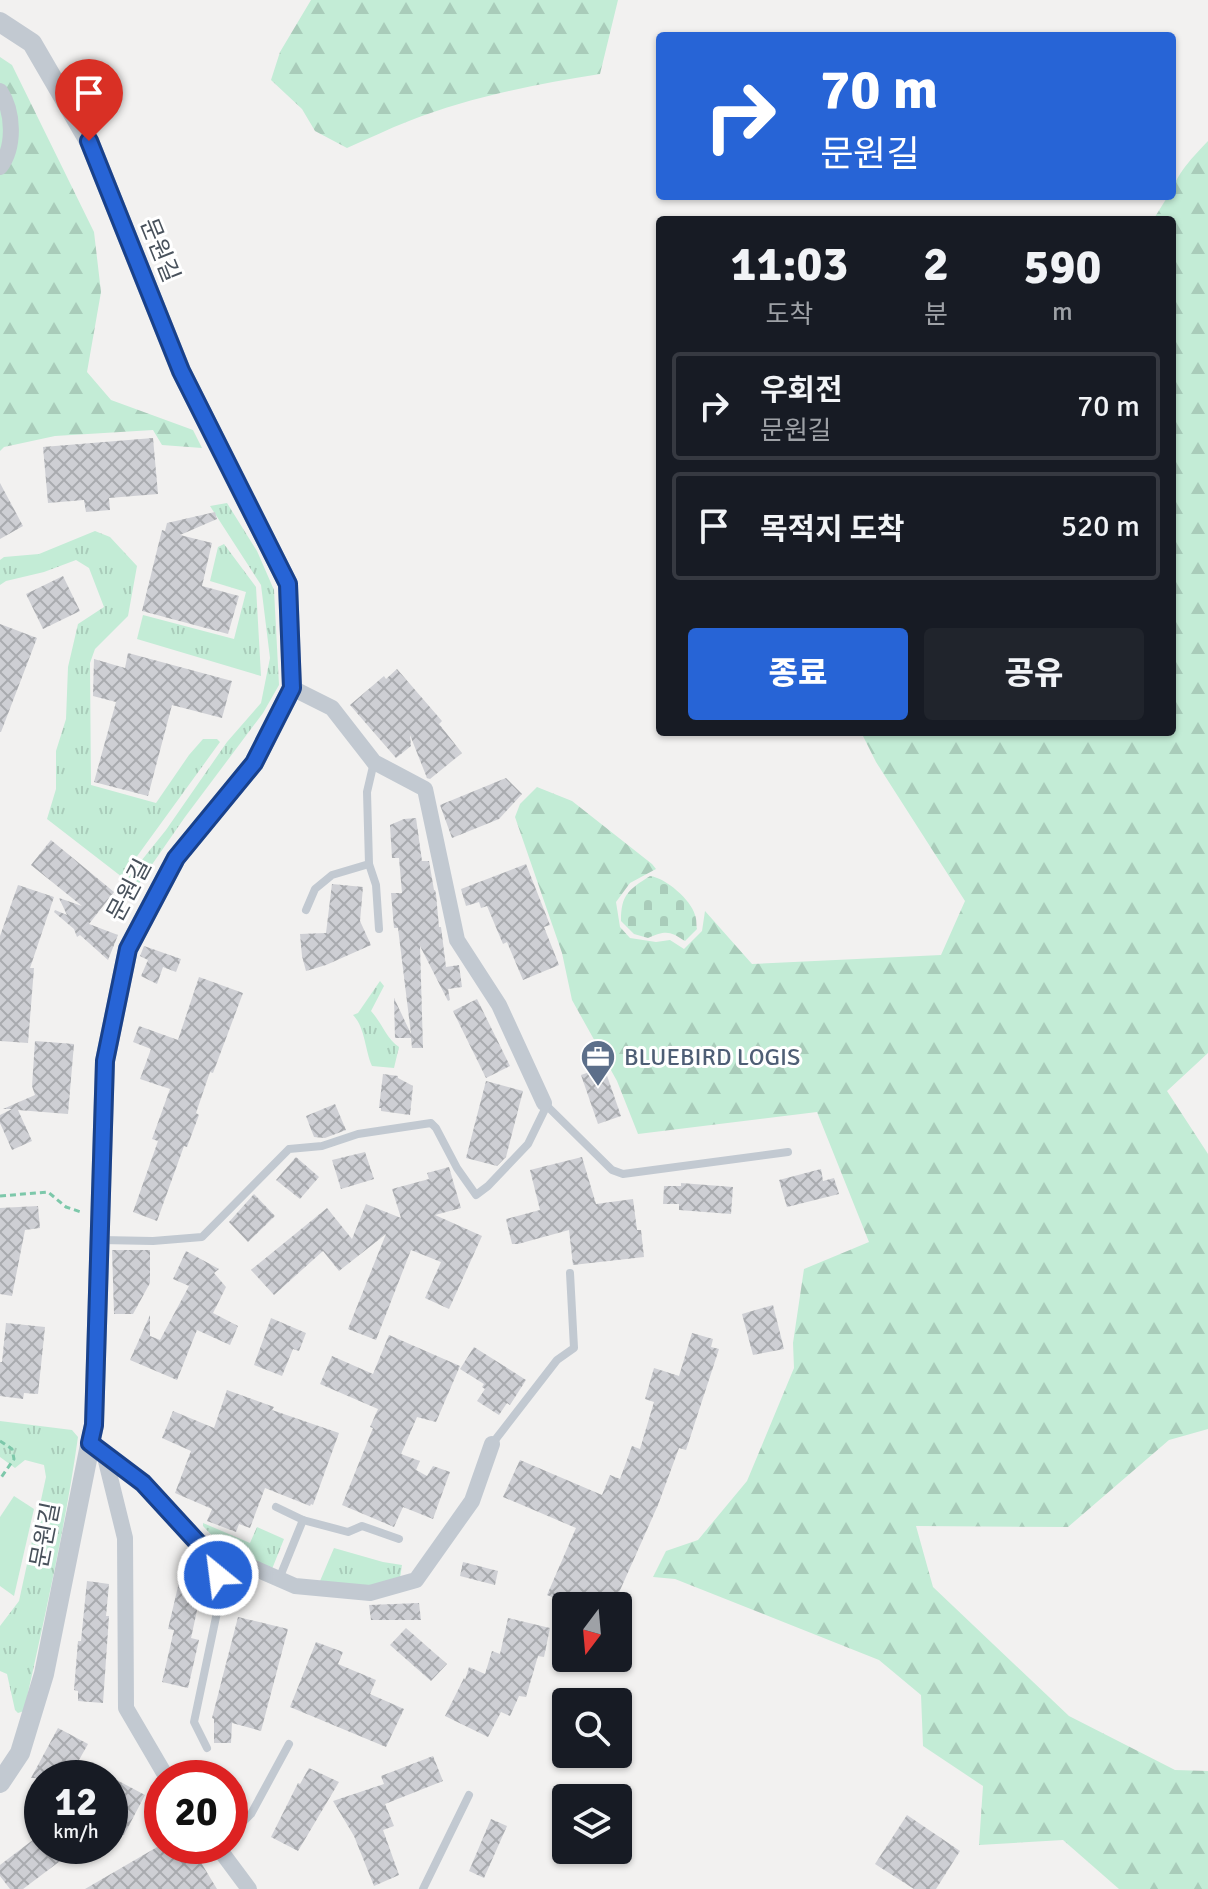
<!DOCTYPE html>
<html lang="ko">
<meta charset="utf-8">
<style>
:root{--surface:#171b24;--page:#20242c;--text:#f1f3f6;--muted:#9ea1a6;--line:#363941;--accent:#2764d6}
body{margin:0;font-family:Signika,"Noto Sans KR",sans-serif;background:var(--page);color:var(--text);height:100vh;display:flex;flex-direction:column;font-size:30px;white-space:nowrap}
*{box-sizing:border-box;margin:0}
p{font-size:26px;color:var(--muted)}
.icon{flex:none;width:44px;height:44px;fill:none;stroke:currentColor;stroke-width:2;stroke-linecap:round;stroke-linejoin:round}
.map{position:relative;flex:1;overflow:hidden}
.side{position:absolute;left:656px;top:216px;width:520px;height:520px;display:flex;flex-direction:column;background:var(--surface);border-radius:8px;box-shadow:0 2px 6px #0004}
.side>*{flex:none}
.hud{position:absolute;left:656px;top:32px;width:520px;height:168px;border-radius:8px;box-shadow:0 2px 6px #0004;background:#2764d6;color:#fff;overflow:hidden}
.needle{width:52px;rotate:196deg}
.controls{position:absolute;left:552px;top:1592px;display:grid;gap:16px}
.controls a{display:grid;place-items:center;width:80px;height:80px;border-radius:8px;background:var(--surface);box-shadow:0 2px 6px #0004;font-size:40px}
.speed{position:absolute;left:24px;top:1760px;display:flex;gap:16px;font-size:40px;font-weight:700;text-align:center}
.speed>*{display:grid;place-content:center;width:104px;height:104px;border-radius:50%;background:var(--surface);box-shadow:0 2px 6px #0004;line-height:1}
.speed small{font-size:20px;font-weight:400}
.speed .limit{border:12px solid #d22;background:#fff;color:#111}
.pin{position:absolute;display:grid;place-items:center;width:68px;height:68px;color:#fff;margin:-82px -34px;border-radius:50% 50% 50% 0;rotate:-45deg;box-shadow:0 0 8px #0007}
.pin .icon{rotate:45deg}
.me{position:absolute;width:88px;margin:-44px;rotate:331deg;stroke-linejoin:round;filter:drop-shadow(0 0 6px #0008)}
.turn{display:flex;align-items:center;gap:28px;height:168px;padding:0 32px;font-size:36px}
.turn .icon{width:104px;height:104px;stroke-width:2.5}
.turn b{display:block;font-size:56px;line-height:68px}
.eta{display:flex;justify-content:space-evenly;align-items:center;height:136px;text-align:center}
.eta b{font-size:48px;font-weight:800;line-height:56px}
.button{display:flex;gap:16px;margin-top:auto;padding:16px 32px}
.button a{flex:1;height:92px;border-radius:8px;background:var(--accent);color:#fff;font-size:32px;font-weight:800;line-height:92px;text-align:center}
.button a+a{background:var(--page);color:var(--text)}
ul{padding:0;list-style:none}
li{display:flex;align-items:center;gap:24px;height:108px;margin:0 16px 12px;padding:0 16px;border:4px solid var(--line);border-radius:8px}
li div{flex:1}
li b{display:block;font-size:30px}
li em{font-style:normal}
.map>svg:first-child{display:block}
</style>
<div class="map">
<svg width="1208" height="1889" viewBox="0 0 1208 1889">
<defs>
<pattern id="grass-tufts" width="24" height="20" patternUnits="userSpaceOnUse" patternTransform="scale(2)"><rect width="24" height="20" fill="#c3ecd6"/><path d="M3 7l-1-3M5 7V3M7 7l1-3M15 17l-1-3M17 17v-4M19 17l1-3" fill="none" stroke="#a9ccba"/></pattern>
<pattern id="forest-firs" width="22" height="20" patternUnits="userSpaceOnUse" patternTransform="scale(2)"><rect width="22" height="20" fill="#c3ecd6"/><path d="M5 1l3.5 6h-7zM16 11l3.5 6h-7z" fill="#a9ccba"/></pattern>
<pattern id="cemetery-stones" width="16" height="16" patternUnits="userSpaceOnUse" patternTransform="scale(2)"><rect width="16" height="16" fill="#c3ecd6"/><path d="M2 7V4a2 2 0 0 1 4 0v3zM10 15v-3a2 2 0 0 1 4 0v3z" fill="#a9ccba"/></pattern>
<pattern id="building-cross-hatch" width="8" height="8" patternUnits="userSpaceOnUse" patternTransform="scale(2)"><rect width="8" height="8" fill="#cecfd4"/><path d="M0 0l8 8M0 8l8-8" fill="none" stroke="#a9abaf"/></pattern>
</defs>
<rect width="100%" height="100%" fill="#f2f1f0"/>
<g fill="url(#grass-tufts)">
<path d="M227,503L257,551L274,590L279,685L263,713L185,817L135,889L125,881L166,830L227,742L261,703L270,658L261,585L210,506Z"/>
<path d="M95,531L110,537L137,566L128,616L95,649L90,663L91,785L156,803L189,755L203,739H217L220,742L122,877L47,819L56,789V751L66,719L68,667L78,624L104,607L89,568L76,560L44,572L6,581L0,585V560L4,557L39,554Z"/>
<path d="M224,544L256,587L261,676L137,639L143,615L234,639L246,592L210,581L218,547Z"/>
<path d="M380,981L384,986L371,1011C382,1023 386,1038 399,1047L394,1068L372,1066C365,1050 365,1027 353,1015L358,1013Z"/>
<path d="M0,1421L72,1430L78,1437C65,1529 44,1620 24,1711L18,1713L15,1710L7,1674L0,1671V1626L19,1601L46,1477L44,1465L25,1460L15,1468L0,1457Z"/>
<path d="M203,1523L250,1543L257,1527L284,1539L272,1569L222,1546L203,1526Z"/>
<path d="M334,1548L383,1562L402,1565L400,1578L367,1589L320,1581Z"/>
</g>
<g fill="url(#forest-firs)">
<path d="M311,0H618L600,74C536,84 470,97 409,121C388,129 368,139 347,148L315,131L302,109L271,80L280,52Z"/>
<path d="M0,57L12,65L94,232L101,292L87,372L111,400L193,430L202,448L162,445L153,430L55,436L4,447L0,451Z"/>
<path d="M1208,141V1053L1167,1091L1208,1154V1429L1169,1440L1068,1527L916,1526L933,1587L1069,1716L1175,1770L1208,1771V1889H1119L1063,1840L979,1845L983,1786L923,1746L921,1695L879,1660L675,1579L653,1577L666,1551L698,1540L747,1481L794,1368L793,1343L804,1269L869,1242L817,1112L638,1134L617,1081L572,1000L562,953L515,817L520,804L537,787L572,801L652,864L656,869L630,883L616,902L620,927L630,938L656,942L670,940L684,949L702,931L705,911L752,964L941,955L965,901L876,762L861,732H1172V220H1153L1168,196H1172C1172,177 1196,154 1208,141Z"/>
</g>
<path fill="url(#cemetery-stones)" d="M650,876C666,878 691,900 695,915C697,920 696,925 697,929L685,941C670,931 666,930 648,938L634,934L621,921C621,895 628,890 650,876Z"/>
<path fill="#c3ecd6" d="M14,1496L34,1509L14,1596L0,1586V1517Z"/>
<g fill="url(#building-cross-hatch)">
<path d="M153,438L158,494L109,498L110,510L86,512L84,500L48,503L43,447Z"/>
<path d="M0,483L23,526L0,539Z"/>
<path d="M215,512L217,519L180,535L212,543L202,586L239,596L228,634L142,611L162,530L165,531L167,523Z"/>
<path d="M63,576L80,611L43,629L26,594Z"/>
<path d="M0,624L37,638L1,732H0Z"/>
<path d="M128,653L232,681L222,718L172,705L148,796L94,782L116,702L93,696L94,659L125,668Z"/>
<path d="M397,669L442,721L439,724L462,753L430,779L427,778L410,735L411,746L396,758L350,705L384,676L386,679Z"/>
<path d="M506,778L522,794L499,819L452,838L440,805Z"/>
<path d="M416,818L422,861H429L434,890H435L436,894L439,927H441L446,967L459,965L462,987L448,989L450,1000L448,1001L420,946L423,1048H412L411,1038H395L394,998L411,1034L398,928H394L391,893H402L399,858H392L390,825L404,819Z"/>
<path d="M51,840L114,892L89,924L118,935L108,960L80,935L77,937L74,929L54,912L55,910L67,915L59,898L82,906L31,865Z"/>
<path d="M526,864L550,925L544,927L559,965L523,980L507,942L503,944L487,906L481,908L479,902L466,906L461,889Z"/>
<path d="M332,884L363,887L360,921L371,945L326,965L306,971L302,956L300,934L326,933Z"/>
<path d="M18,885L54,897L30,968H34L28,1043L0,1041V936Z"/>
<path d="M144,946L181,959L176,972L163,967L157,984L141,976L148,960L140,956Z"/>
<path d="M199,977L243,993L213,1073L210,1072L196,1113L199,1115L187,1147L184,1146L157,1221L133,1212L158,1141L152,1139L170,1089L140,1079L151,1049L133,1042L139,1026L178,1040Z"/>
<path d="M477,999L510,1066L486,1078L453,1011Z"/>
<path d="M35,1041L74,1044L68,1114L18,1110L32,1141L12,1150L0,1123V1115L12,1109H3L35,1095L32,1086Z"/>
<path d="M604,1067L621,1116L598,1124L581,1075Z"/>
<path d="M383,1074L398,1076V1078L413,1086L410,1115L381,1111V1108H379Z"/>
<path d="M486,1081L523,1091L506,1157L497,1166L466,1158Z"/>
<path d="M335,1104L346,1130L325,1138L314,1137L306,1116Z"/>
<path d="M365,1152L374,1179L341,1189L332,1160Z"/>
<path d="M296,1157L319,1177L300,1199L276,1180Z"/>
<path d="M582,1157L596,1204L633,1199L637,1230H641L644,1257L573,1265L569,1230L518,1244H512L506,1219L540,1210L530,1170Z"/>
<path d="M449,1167L461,1208L435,1215L482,1236L449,1309L425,1298L441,1262L411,1250L376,1340L348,1329L386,1234L339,1271L323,1251L274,1295L251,1270L327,1208L352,1239L366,1204L401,1218L392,1189L429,1179L427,1173Z"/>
<path d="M821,1169L823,1181L834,1178L839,1194L787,1207L779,1180Z"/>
<path d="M681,1183L733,1187L731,1214L679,1210V1204H663L664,1186H681Z"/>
<path d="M254,1194L275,1216L248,1242L229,1222Z"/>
<path d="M38,1206L40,1228L25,1230L12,1296L0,1294V1208Z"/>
<path d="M112,1250H150V1283L133,1314H114Z"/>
<path d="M186,1251L219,1269L214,1273L226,1287L213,1313L238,1326L230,1345L197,1330L177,1380L130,1360L150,1315V1336L160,1340L189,1286L173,1279Z"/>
<path d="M773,1305L784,1349L753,1355L742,1314Z"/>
<path d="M271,1318L306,1333L299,1351L293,1349L282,1376L254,1365Z"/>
<path d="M6,1323L45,1327L38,1394L24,1393L23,1399L0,1396V1362H2Z"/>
<path d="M692,1333L713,1339L711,1347L719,1349L686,1450L679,1448L658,1505L613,1606H573L547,1595L576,1528L503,1497L520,1460L602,1495L610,1475L620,1479L632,1446L640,1449L654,1402L645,1399L654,1368L679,1376Z"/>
<path d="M389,1335L460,1366L436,1422L417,1417L401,1454L420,1461L416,1470L427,1476L433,1466L450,1472L433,1519L403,1507L394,1527L342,1505L373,1428L370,1427L378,1409L320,1384L332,1356L373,1374Z"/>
<path d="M474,1347L526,1380L510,1405L507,1403L499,1415L477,1401L485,1389L482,1387L484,1384L460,1369Z"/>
<path d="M227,1390L274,1407L272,1410L339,1433L313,1505L311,1504L310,1506L265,1488L250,1528L239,1524L236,1532L207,1521L212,1509L175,1493L191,1451L162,1438L173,1411L214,1428Z"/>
<path d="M463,1562L498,1571L495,1585L460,1576Z"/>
<path d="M180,1578L203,1583L191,1638L199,1640L188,1688L162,1682L174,1630L168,1629Z"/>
<path d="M87,1581L109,1584L106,1616H109L103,1703L78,1701V1691L74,1690L78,1641H81Z"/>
<path d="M419,1603L421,1620H371L369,1605Z"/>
<path d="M238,1617L288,1629L261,1731L232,1723L231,1743H214V1719L212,1718Z"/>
<path d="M508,1618L550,1628L544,1657L538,1656L526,1697L519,1696L510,1716L501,1712L488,1737L445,1716L464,1678L465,1680L469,1667L485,1674L492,1651L500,1654Z"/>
<path d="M406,1628L447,1664L431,1681L390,1645Z"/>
<path d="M316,1642L343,1652L338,1664L376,1680L370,1694L404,1709L386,1747L290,1707Z"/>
<path d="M58,1728L88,1744L79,1760L145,1795L124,1835L110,1828V1778H31Z"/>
<path d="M433,1756L443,1781L385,1804L394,1826L383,1830L399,1875L374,1886L354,1836L333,1801L384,1784L381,1776Z"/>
<path d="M309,1768L339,1782L298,1851L271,1837L298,1783L300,1784Z"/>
<path d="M907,1815L960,1851L936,1889H914L875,1864Z"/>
<path d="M491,1819L507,1826L484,1878L469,1871Z"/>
<path d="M42,1833V1846H80L23,1889H10L0,1876V1865Z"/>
<path d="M159,1846H191L217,1889H85Z"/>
</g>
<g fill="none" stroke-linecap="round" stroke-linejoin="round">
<g stroke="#7dc8aa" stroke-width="3" stroke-dasharray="6 4" stroke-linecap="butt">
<path d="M0,1196L48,1192L66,1207L81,1212"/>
<path d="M0,1441L12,1449L14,1459L0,1479"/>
</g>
<g stroke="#c2c9d1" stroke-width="8">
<path d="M374,762L367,792L369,864L376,885L379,929"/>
<path d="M306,910L315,889L332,875L369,864"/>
<path d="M544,1103L612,1170L623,1174L788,1152"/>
<path d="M101,1240L153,1241L202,1237L289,1149L322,1146L358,1134L431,1123L436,1128L457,1168L476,1195L488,1186L528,1144L547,1105"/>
<path d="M492,1444L557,1360L574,1348L570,1273"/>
<path d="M276,1507L303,1520L348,1532L362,1526L399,1539"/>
<path d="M279,1579L303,1520"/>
<path d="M207,1748L194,1722L220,1598L216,1552"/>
<path d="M230,1835L251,1814L289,1744"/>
<path d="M423,1889L469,1795"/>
</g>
<g stroke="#c2c9d1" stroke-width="16">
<path d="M0,91C14,112 15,147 0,167"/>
<path d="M292,688L332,708L374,762L425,789L457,940L499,1005L544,1103"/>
<path d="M90,1443L143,1483L199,1544L295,1586L370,1593L416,1580L472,1501L492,1444"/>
<path d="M104,1453L125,1538L126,1708L167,1778"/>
<path d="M217,1846L249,1889"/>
</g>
<path stroke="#c2c9d1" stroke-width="20" d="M0,22L32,43L89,141L181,371L288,584L292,688L254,763L176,858L128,949L105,1061L94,1425L44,1674L20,1753L0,1783"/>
</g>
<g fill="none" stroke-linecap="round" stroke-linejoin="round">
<defs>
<path id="route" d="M89,141L181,371L288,584L292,688L254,763L176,858L128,949L105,1061L94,1425L90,1443L143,1483L199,1544L216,1551L218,1575"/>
</defs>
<use href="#route" stroke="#19418b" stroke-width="20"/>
<use href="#route" stroke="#2764d6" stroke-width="14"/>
</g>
<defs>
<symbol id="office-pin" viewBox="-11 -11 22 30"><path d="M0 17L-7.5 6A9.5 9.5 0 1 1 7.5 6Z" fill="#5c6f8a" stroke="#fff"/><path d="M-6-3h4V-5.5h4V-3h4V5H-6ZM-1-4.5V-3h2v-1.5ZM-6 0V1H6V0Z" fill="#fff"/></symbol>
</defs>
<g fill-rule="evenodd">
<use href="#office-pin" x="578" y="1037" width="40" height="54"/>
</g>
<g text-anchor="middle" stroke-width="6" stroke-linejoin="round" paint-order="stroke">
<g font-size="24" fill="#49525c" stroke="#fff">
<text transform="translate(160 250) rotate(68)" y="8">문원길</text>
<text transform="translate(129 890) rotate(-62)" y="8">문원길</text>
<text transform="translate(45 1535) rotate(-79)" y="8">문원길</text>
</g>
<g font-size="24" fill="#4e5e75" stroke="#fff" text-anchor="start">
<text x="624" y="1065">BLUEBIRD LOGIS</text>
</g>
</g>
</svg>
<div class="controls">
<a><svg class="needle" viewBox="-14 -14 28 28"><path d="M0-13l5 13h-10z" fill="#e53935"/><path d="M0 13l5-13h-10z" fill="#9ea1a6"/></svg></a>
<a><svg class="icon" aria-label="search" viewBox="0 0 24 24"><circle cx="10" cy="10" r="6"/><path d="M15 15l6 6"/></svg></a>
<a><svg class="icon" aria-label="layers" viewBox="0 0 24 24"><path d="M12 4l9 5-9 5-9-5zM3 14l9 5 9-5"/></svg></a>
</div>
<div class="speed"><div>12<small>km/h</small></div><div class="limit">20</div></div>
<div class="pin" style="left:89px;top:141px;background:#d93025"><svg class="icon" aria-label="arrive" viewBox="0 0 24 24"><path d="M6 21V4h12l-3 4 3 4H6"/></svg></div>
<svg class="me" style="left:218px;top:1575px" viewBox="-20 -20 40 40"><circle r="17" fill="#2764d6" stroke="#fff" stroke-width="3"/><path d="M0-11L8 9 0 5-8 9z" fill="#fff"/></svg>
<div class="hud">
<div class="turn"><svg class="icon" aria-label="right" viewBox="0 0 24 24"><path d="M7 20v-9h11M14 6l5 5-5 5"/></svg><div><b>70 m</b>문원길</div></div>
</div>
<section class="side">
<div class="eta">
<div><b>11:03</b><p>도착</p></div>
<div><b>2</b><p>분</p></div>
<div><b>590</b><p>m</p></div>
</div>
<ul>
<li><svg class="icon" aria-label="right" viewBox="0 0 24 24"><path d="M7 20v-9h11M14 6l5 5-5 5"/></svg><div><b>우회전</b><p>문원길</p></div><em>70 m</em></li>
<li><svg class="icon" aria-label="arrive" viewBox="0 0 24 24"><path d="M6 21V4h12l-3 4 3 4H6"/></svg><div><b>목적지 도착</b></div><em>520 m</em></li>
</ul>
<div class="button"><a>종료</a><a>공유</a></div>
</section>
</div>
